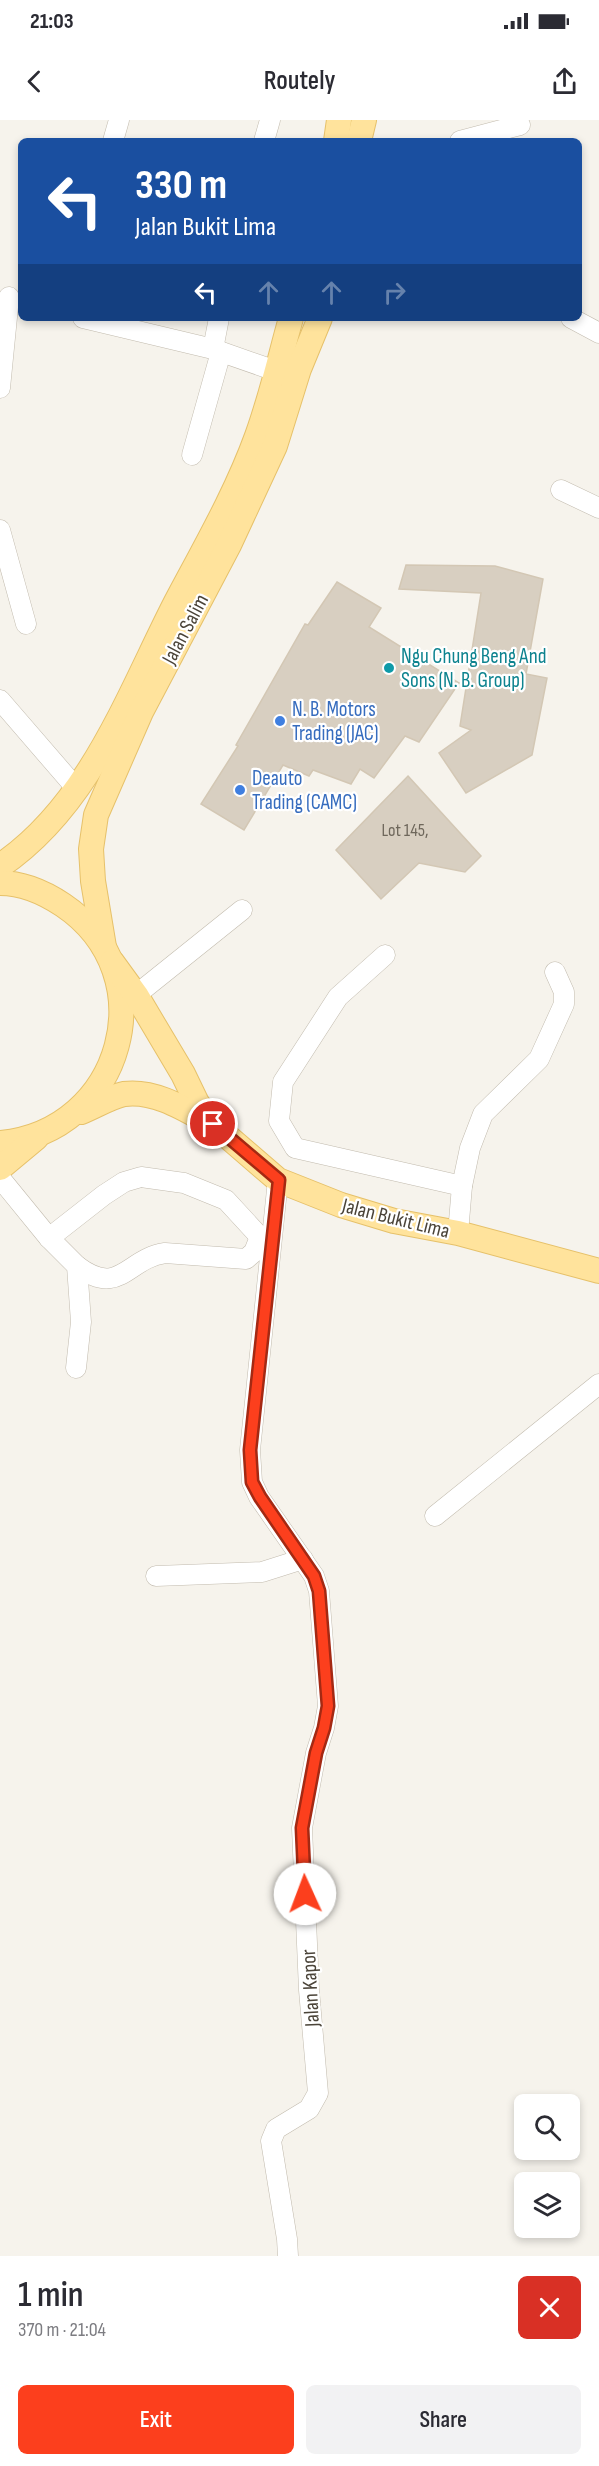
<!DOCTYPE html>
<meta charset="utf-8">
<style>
:root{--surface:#fff;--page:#f2f2f3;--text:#2b2b33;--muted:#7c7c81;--accent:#fc3f1d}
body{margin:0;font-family:"Sofia Sans Condensed",sans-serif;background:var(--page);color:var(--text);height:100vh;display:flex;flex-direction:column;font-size:22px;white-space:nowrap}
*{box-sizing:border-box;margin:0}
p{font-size:20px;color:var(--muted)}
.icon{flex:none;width:33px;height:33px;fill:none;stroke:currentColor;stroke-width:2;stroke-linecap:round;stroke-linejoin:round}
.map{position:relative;height:2136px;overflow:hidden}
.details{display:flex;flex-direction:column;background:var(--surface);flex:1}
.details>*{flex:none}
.hud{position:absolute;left:18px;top:18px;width:564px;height:183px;border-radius:9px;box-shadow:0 3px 9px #0003;background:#1a4fa0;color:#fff;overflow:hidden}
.fabs{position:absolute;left:514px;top:1974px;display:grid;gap:12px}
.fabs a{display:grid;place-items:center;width:66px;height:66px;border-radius:9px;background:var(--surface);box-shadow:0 3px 9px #0003;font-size:30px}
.pin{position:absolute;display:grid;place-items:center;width:51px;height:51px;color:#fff;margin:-26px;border:3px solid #fff;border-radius:50%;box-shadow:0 2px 6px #0007}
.me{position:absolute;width:66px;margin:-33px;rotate:358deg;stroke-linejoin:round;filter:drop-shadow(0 0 4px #0008)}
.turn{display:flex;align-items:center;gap:21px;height:126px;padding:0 18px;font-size:27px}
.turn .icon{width:78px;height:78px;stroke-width:2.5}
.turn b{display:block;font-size:42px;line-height:51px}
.lanes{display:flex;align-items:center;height:57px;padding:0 18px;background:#0003;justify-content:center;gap:30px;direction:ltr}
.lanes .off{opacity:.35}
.round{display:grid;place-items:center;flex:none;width:63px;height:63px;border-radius:9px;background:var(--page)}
.head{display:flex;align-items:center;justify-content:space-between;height:102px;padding:0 18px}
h1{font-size:36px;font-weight:600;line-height:45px}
.action{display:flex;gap:12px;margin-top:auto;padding:12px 18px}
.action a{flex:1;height:69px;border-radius:9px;background:var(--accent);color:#fff;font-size:24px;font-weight:600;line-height:69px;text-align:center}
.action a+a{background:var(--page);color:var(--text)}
.status{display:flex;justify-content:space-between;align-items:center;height:42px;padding:0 30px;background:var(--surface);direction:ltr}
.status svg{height:16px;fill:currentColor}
header{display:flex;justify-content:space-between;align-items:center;height:78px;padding:0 18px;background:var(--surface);font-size:27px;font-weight:600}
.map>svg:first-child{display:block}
</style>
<div class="status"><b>21:03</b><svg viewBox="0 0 49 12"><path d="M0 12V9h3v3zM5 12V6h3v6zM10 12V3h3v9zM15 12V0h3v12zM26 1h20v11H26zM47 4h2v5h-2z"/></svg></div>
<header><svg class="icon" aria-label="back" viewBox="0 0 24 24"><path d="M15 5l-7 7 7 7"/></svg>Routely<svg class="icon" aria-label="share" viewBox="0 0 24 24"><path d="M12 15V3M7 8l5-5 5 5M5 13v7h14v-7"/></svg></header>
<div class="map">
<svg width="599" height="2136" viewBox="0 0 599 2136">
<rect width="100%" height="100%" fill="#f6f3ec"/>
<g fill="#d8cfc1" stroke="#d3c7b4" stroke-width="1.5">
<path d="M406,445L495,446L543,459L526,554L547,558L532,635L466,673L439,633L471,610L460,606L481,473L399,469Z"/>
<path d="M337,462L381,488L369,507L459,563L419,622L405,616L374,658L360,649L351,664L313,650L309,656L283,645L244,710L201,684L238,626L236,625L305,504L308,505Z"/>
<path d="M408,656L481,736L465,752L419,743L381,779L336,730Z"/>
</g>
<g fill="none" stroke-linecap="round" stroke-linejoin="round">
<defs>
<g id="minor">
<path d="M113,21L119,0"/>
<path d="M264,21L270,0"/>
<path d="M460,21L520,5"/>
<path d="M83,198L213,229L276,251"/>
<path d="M571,198L599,213"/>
<path d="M213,229L219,198"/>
<path d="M0,268L9,177"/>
<path d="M192,335L221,232"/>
<path d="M561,370L599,388"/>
<path d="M0,410L26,504"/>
<path d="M0,580L76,668"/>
<path d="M385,835L338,877L283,962L279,1001L295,1028L462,1066"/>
<path d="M136,875L242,790"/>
<path d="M0,1058L49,1118L77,1146L81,1202L76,1248"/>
<path d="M278,1060L250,1330L252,1362L259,1377L314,1456L319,1471L328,1586L324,1608L316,1633L302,1708L309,1870L318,1973L309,1989L276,2009L271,2021L287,2119L288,2136"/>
<path d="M458,1113L462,1066L470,1028L483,994L539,939L564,884V872L555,852"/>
<path d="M49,1118L104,1075L124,1062L141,1057L184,1063L226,1080L260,1117L271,1119"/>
<path d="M77,1146C120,1178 126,1139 165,1133L246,1139L254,1132L260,1117"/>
<path d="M435,1396L599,1264"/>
<path d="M156,1456L262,1452L303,1439"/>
</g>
<g id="major">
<path d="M336,21L339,0"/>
<path d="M359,21L364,0"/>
<path d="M0,746C89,686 128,576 175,484C204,429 236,374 257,316C271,278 280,237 291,198"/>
<path d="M0,763C22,763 45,773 63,785C167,855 123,1012 0,1023"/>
<path d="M104,827L93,761L91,729L96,695L141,592L229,425L275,326L299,249L320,198"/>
<path d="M112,842L136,875L183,954L197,983L213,1004L278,1060L341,1085L394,1101L458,1113L599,1151"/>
<path d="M81,992C94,987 110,977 124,974C154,970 183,988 208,1002"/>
<path d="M0,1048L36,1018"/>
</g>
</defs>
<use href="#minor" stroke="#c2bbae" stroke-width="21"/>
<use href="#major" stroke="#e6c16a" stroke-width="26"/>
<use href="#minor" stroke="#fff" stroke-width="20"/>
<use href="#major" stroke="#ffe39c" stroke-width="24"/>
</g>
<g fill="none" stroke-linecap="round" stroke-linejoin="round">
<defs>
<path id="route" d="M213,1004L279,1060L250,1330L252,1362L260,1377L314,1456L319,1471L328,1586L324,1608L316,1633L302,1708L305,1774"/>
</defs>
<use href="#route" stroke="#a42913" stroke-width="15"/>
<use href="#route" stroke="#fc3f1d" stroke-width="10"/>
</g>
<circle fill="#0f9aa8" stroke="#fff" stroke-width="2" cx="389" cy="548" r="6"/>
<g fill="#3f7fe0" stroke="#fff" stroke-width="2">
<circle cx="280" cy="601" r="6"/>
<circle cx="240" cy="670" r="6"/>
</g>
<g text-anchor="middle" stroke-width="4.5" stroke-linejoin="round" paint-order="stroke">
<g font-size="18" fill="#6e675b">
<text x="405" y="716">Lot 145,</text>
</g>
<g font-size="21" fill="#4b4439" stroke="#fff">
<text transform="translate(185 509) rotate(-62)" y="7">Jalan Salim</text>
<text transform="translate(396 1098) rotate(14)" y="7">Jalan Bukit Lima</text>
<text transform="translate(310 1868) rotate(-93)" y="7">Jalan Kapor</text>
</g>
<g font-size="21" fill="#0d838f" stroke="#fff" text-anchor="start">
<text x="401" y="543">Ngu Chung Beng And<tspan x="401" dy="24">Sons (N. B. Group)</tspan></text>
</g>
<g font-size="21" fill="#366cbe" stroke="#fff" text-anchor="start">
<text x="292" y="596">N. B. Motors<tspan x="292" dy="24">Trading (JAC)</tspan></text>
<text x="252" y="665">Deauto<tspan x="252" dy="24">Trading (CAMC)</tspan></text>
</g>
</g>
</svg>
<div class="fabs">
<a><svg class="icon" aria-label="search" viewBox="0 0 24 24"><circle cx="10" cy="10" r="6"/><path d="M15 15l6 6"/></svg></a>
<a><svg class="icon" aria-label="layers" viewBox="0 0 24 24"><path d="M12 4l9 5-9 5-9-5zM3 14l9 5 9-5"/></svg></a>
</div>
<div class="pin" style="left:213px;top:1004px;background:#d93025"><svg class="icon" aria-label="arrive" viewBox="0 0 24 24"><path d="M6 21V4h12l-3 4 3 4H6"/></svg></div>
<svg class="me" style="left:305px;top:1774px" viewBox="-20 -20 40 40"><circle r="19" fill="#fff"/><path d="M0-13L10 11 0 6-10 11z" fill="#fc3f1d"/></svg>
<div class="hud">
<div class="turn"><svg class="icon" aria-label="left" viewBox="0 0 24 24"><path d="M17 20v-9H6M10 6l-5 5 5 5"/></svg><div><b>330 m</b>Jalan Bukit Lima</div></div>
<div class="lanes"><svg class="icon" aria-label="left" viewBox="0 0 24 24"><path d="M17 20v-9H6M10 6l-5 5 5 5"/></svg><svg class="icon off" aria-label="ahead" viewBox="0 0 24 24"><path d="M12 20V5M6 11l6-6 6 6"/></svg><svg class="icon off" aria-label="ahead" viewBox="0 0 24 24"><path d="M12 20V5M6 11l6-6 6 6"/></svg><svg class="icon off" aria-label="right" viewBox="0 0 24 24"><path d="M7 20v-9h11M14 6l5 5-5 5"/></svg></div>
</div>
</div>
<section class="details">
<div class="head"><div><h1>1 min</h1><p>370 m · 21:04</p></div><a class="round" style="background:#d93025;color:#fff"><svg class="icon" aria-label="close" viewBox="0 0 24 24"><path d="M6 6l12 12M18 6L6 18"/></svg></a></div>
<div class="action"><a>Exit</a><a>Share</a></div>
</section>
